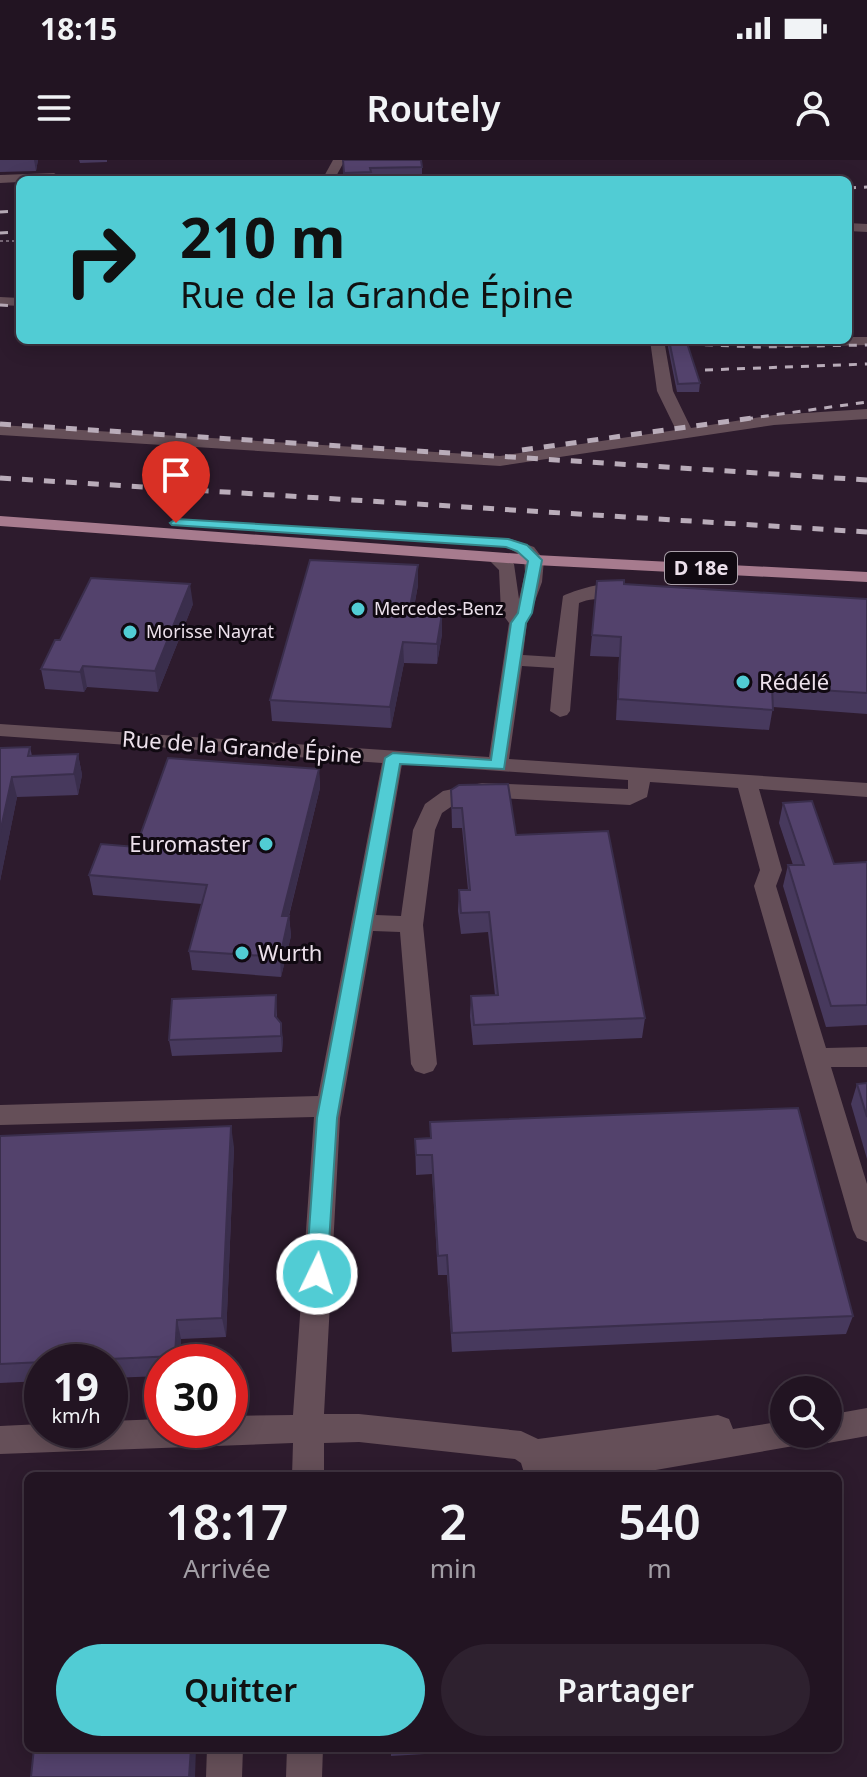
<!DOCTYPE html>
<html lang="fr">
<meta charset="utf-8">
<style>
:root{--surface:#221422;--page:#2e212f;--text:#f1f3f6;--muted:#a29ea5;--line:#3f3340;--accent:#51ccd4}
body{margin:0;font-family:"Noto Sans",sans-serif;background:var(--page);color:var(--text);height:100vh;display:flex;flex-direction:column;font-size:30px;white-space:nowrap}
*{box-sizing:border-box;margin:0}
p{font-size:26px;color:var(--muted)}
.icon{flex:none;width:44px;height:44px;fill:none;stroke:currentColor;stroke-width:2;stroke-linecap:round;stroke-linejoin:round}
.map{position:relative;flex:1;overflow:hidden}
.side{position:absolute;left:24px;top:1312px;width:818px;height:280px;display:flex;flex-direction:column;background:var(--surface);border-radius:12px;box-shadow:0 4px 20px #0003,0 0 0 2px var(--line)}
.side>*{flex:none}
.top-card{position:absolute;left:16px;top:16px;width:836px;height:168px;border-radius:12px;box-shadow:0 4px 20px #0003,0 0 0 2px var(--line);background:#51ccd4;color:#111;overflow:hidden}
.controls{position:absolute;left:770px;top:1216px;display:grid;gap:16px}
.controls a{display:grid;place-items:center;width:72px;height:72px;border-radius:50%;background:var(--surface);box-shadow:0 4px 20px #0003,0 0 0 2px var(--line);font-size:40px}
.speed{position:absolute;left:24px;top:1184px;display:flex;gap:16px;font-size:40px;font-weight:700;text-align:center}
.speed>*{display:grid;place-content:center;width:104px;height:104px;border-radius:50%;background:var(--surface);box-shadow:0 4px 20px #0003,0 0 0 2px var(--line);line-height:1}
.speed small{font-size:20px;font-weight:400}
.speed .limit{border:12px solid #d22;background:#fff;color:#111}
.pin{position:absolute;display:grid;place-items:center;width:68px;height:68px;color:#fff;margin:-82px -34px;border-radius:50% 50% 50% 0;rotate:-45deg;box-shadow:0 0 8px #0007}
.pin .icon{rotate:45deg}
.me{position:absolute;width:88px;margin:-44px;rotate:4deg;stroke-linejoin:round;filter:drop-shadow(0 0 6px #0008)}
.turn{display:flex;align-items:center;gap:28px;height:168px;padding:0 32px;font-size:36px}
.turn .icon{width:104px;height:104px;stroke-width:2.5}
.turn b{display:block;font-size:56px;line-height:68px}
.eta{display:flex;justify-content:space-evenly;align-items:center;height:136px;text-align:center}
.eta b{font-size:48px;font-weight:600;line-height:56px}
.primary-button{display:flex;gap:16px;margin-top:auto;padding:16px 32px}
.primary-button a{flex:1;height:92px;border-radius:48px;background:var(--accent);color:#111;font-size:32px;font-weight:600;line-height:92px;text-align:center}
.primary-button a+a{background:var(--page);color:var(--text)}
.status{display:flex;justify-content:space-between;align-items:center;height:56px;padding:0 40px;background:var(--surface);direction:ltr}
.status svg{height:22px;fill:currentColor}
header{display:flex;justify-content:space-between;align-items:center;height:104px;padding:0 32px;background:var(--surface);font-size:36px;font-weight:600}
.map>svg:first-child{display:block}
</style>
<div class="status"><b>18:15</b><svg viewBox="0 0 49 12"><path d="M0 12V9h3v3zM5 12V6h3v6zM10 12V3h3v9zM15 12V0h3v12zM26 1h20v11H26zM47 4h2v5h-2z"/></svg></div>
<header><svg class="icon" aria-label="menu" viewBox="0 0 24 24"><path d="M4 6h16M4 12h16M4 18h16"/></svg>Routely<svg class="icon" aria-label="person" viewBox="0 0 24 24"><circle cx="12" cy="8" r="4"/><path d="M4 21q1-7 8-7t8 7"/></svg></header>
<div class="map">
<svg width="867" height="1617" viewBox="0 0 867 1617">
<rect width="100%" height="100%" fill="#2d1b2d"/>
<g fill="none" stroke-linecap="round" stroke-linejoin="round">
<path stroke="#786877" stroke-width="2" stroke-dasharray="3 3" stroke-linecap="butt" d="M0,81H20"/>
<g fill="#654f58" fill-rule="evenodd">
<path d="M333,0H345L334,20H322Z"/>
<path d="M54,13L60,17L58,20L0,23V15Z"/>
<path d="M848,63L867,64V72L848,71Z"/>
<path d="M0,137L20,138V146L0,145Z"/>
<path d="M848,177H867V185L787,187L679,184L672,180H848Z"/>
<path d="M650,180H664L673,231L691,268L774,255L867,249V259L774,265L500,306L0,275V265L500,296L676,270L657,231Z"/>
<path d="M508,378L534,387L544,400L542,422L527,463L523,495L555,497L563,436C581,428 623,415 638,430C627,441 597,435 579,443L570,551L567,555L560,557L550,551L554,508L522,506L509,599L867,623V637L759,629L782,710L776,726L826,888L867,887V907H831L867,1024V1082L857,1078L853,1070L754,726L760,710L738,628L650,622L647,637L630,645L482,637L458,642L442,653L435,670L423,765L437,904L433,911L424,914L415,911L411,904L400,772L373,771L340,958L324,1254H359L521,1271L538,1279L718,1255L729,1259L733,1269L784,1261V1274H809L805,1284L621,1316H525L521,1303L515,1299L359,1282L324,1283V1316H292L293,1283L0,1294V1266L42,1264V1270H110V1261L162,1259V1270H230V1256L293,1255L314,957L0,965V945L318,936L382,603L0,576V564L489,597L509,463L501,452L499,410L486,397L489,393H501L514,404L519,439L525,413L524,397L499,383ZM402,604L628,620V629L482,623L443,631L425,644L413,670L401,756L376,755Z"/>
<path d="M867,1248V1276L828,1283L817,1279L815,1274H828V1255Z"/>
<path d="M207,1588H243L242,1617H206Z"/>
<path d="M287,1588H323L322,1617H286Z"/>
</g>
<path fill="#a77b8e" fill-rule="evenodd" d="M0,356L535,395L867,412V422L535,405L0,366Z"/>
<g stroke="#b9acb9" stroke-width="3" stroke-dasharray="8 8" stroke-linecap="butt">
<path d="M848,28L867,27"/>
<path d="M0,52L20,51"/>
<path d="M0,73L20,72"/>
<path d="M0,145L20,146"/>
<path d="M593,180L757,187L867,185"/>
<path d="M705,210L867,204"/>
<path d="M745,259L867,242"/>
</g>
<g stroke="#b9acb9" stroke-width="5" stroke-dasharray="11 11" stroke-linecap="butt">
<path d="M0,264L867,320"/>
<path d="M522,290L759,257"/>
<path d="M0,318L867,372"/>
</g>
</g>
<g fill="#47395d">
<path d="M0,0H38L36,11L0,12Z"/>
<path d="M79,0H107V2L80,3Z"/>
<path d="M343,0L422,7V20H344Z"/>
<path d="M669,180L700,223L699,232H677L668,187Z"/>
<path d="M418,405V425L413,453L442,454V474L437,504L404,503L391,568L272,561L270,540Z"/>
<path d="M597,421L624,424L867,439V554L773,547L769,570L616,560L619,497L590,496Z"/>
<path d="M193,444L158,532L87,527L84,532L45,529L41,509Z"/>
<path d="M30,587L32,596L78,594L82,615L78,635L17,637L0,721V588Z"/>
<path d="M319,609L320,628L289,756L291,776L281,817L192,810L189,791L202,744L93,735L89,715L136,687Z"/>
<path d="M451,630L516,675L645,858L642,878L473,885L470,856L471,836L495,835L488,772L461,774L458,751L459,730H468L462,668H452Z"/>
<path d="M783,643L834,704L867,702V865L826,867L783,726L788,705H793L779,663Z"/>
<path d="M276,835L277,858L283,879L282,892L172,896L169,880Z"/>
<path d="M867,923V999L851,944L857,924Z"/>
<path d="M430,962L853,1156L846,1174L452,1192L447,1115H438L432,1014L416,1015L415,979L430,978Z"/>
<path d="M0,976L234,987L226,1177L181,1179L180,1202H162V1216L110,1218V1202H42V1221L0,1223Z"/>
<path d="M391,1588H528L391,1596Z"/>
</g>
<g fill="#3a2e4c">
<path d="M34,0H38L36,11Z"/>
<path d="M418,405V425L409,473V452Z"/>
<path d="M190,424L193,444L158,532L155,511Z"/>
<path d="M442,454V474L437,504V484Z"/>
<path d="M403,482L404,503L391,568L390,547Z"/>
<path d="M83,506L87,527L84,532L80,512Z"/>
<path d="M78,594L82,615L78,635L74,614Z"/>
<path d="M319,609L320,628L284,775L282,756Z"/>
<path d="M12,617L17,637L0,721V673Z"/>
<path d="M289,756L291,776L281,817L280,797Z"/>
<path d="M281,863L283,879L282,892L281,876Z"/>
<path d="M231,966L234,987L226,1177L222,1158Z"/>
<path d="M177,1160L181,1179L180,1202H176L175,1196Z"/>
<path d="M191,1588H196L195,1617H189Z"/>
</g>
<g fill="#53426c" stroke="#3a2e4c" stroke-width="2">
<path d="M343,0H421L422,7L370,8L371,12L344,13Z"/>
<path d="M669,180H686L700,223L678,224Z"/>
<path d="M310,400L418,405L409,452L442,454L437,484L403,482L390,547L270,540Z"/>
<path d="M91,418L190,424L155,511L83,506L80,512L41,509L55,480H60Z"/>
<path d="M624,420V424L867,439V533L772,527L773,550L618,539L621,477L592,475L597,421Z"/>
<path d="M30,587L28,596L78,594L74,614L12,617L0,673V588Z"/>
<path d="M168,598L319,609L282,756H289L280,797L189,791L207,725L89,715L101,684L136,687Z"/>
<path d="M508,624L516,675L608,671L645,858L474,865L471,836L498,835L489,752L461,753L459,730H470L462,648H452L451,630L459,625Z"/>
<path d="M812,641L834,704L867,702V845L831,846L788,705H804L783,643Z"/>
<path d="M276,835L275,856L281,863V876L169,880L172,839Z"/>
<path d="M867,923V957L857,924Z"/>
<path d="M798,948L853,1156L452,1173L447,1095L438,1096L432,995H416L415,979L431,978L430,962Z"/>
<path d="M231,966L222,1158L177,1160L175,1196L0,1204V976Z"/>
<path d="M34,1588H191L189,1617H31Z"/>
</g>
<path fill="#51ccd4" stroke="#35858a" stroke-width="2" d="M176,359L508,379L527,385L542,400L532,453L526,463L504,609L400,604L337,958L327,1114L324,1120L317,1123L309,1120L306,1114L317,958L385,598L393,593L491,600L511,463L518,453L528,401L517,391L506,387L172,365L170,363Z"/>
<g fill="#51ccd4" stroke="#100911" stroke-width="3">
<circle cx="358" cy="449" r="8"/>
<circle cx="130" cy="472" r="8"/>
<circle cx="743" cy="522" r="8"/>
<circle cx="266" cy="684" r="8"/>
<circle cx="242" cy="793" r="8"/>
</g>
<g text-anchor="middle" stroke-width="6" stroke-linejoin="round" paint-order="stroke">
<g font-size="18" fill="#ece0eb" stroke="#100911" text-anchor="start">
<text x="374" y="455">Mercedes-Benz</text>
<text x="146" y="478">Morisse Nayrat</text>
</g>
<rect fill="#100911" stroke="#aaa0aa" stroke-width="2" x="665" y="392" width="72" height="32" rx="6"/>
<g font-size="20" font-weight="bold" fill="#ece0eb">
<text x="701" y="415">D 18e</text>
</g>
<g font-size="22" fill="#ece0eb" stroke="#100911" text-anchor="start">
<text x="759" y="530">Rédélé</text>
<text x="250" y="692" text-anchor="end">Euromaster</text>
<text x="258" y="801">Wurth</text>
</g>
<g font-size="22" fill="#ece0eb" stroke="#100911">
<text transform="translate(242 587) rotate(4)" y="8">Rue de la Grande Épine</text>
</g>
</g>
</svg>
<div class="controls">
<a><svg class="icon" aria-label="search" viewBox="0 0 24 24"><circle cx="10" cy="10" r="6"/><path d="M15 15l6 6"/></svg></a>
</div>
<div class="speed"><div>19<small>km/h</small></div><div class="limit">30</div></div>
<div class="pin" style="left:176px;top:363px;background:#d93025"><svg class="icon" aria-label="arrive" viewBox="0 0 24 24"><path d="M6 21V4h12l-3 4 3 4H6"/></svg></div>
<svg class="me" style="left:317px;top:1114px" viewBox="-20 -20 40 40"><circle r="17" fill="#51ccd4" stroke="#fff" stroke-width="3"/><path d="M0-11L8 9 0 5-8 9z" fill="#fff"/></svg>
<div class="top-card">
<div class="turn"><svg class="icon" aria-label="right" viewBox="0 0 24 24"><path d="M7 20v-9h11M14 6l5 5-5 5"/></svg><div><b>210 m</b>Rue de la Grande Épine</div></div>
</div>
<section class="side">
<div class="eta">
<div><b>18:17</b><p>Arrivée</p></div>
<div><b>2</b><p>min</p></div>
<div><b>540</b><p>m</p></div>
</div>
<div class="primary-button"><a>Quitter</a><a>Partager</a></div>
</section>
</div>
